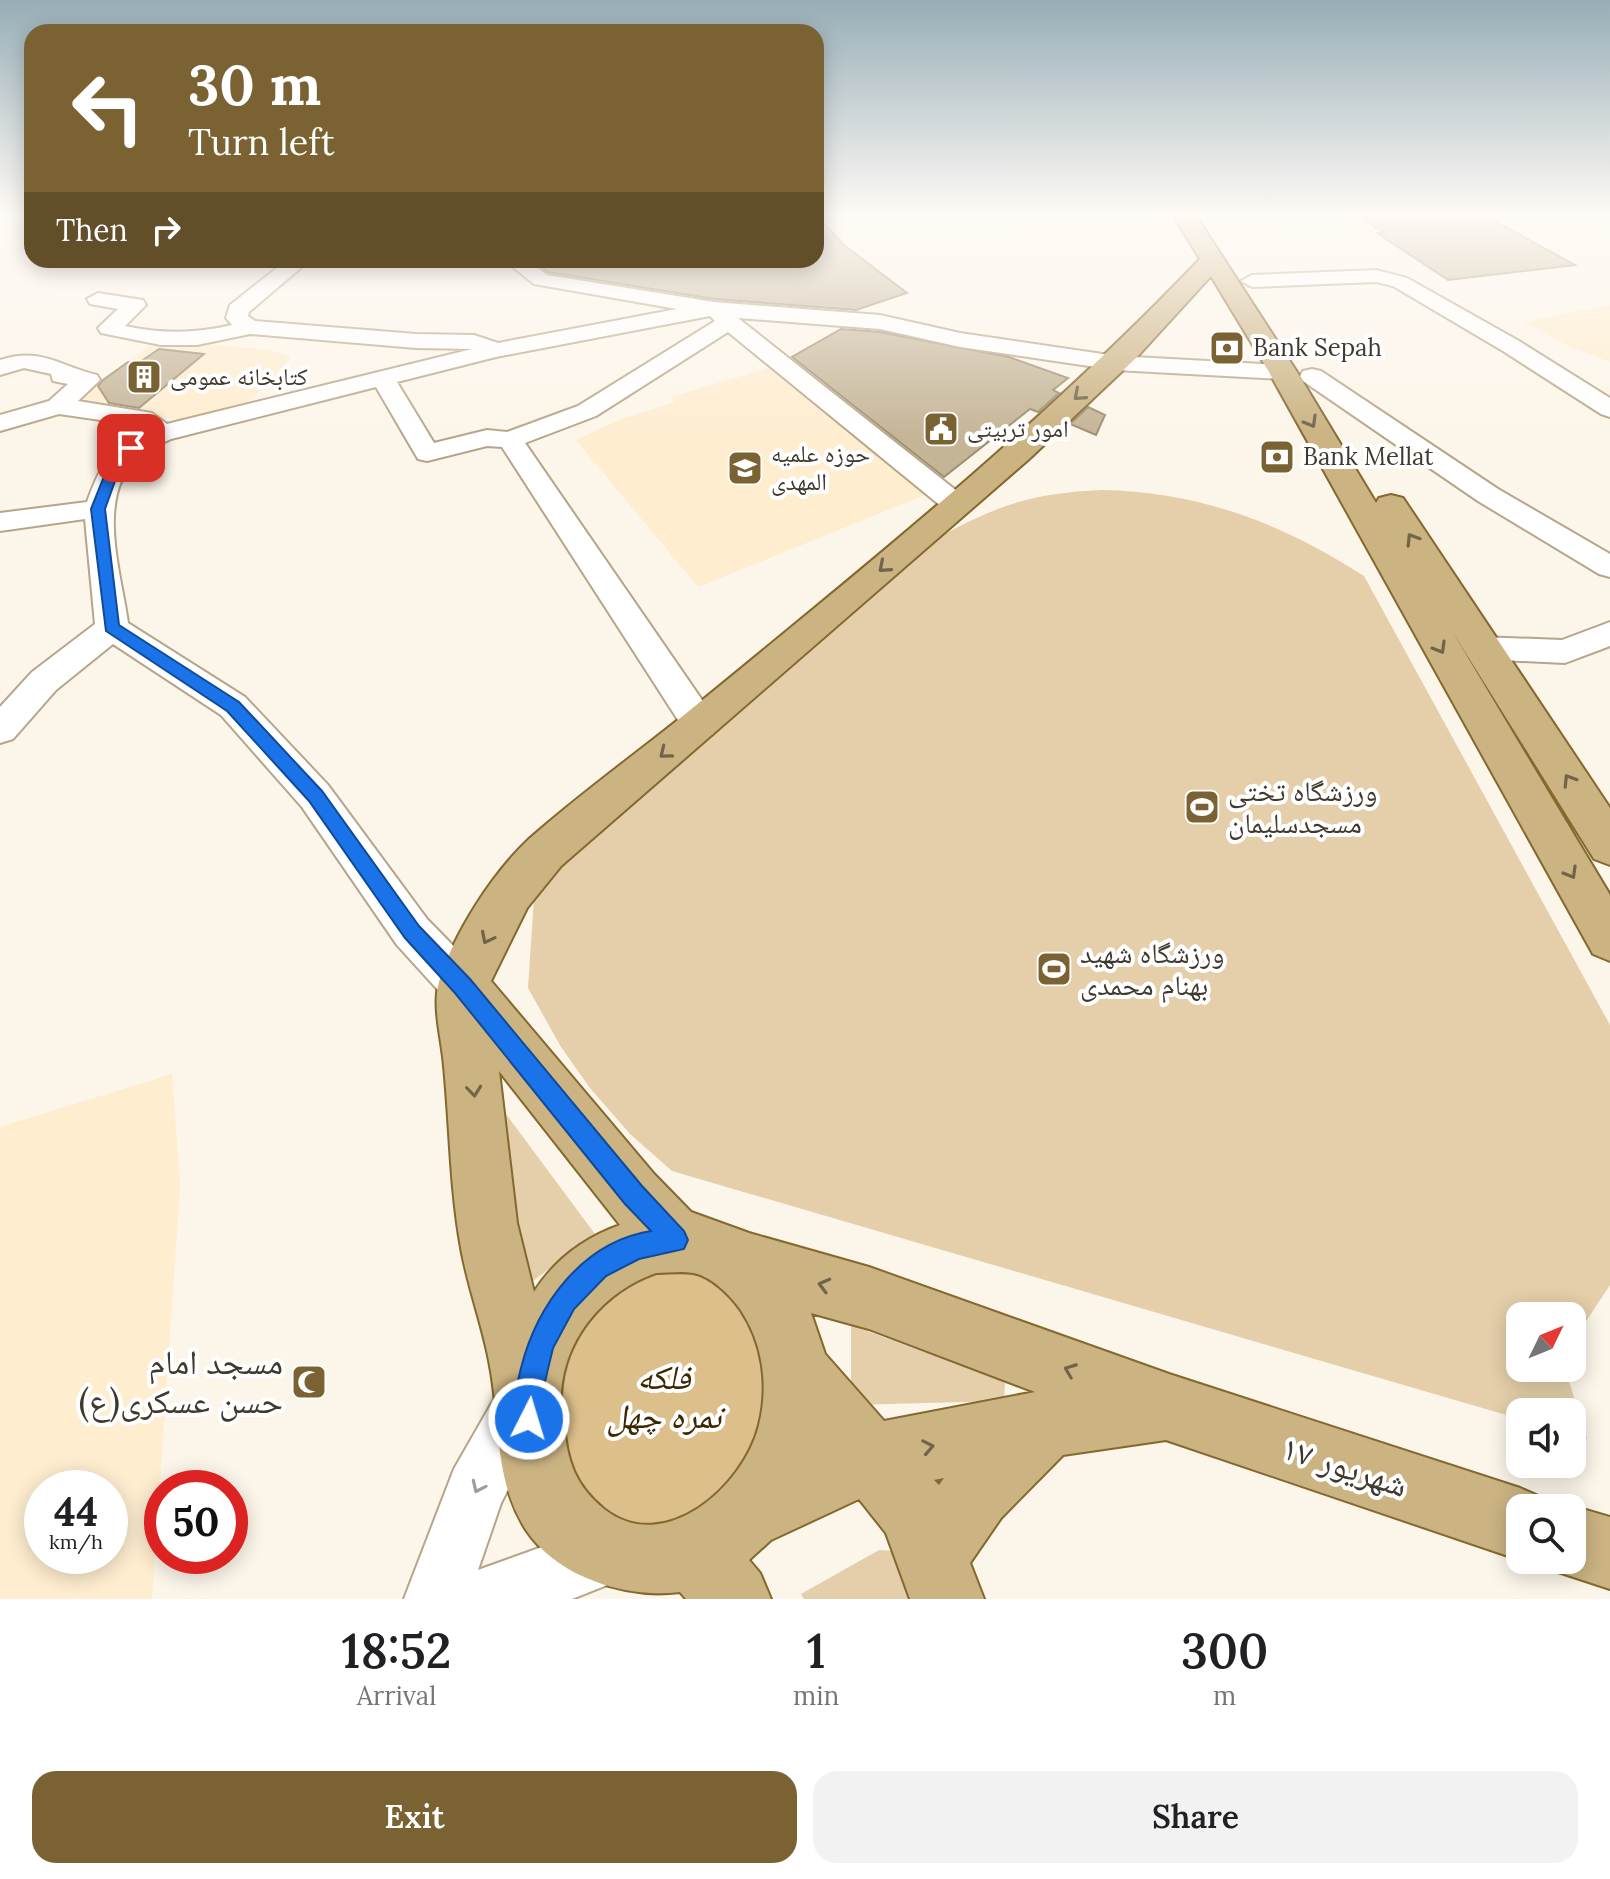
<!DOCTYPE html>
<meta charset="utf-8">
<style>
:root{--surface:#fff;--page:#f2f2f2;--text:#202124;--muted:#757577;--accent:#7b6233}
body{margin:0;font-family:Lora,"Noto Naskh Arabic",serif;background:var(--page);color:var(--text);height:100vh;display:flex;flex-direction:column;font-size:30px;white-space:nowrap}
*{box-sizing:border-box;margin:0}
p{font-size:26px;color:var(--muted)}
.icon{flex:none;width:44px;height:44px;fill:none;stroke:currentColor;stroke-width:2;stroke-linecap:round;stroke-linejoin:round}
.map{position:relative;height:1599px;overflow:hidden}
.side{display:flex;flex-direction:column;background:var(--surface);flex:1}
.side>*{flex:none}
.hud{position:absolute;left:24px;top:24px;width:800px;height:244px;border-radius:24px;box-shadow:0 4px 20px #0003;background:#7b6233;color:#fff;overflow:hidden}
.needle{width:52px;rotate:47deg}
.buttons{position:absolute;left:1506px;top:1302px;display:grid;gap:16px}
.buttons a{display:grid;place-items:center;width:80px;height:80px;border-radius:16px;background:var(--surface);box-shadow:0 4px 20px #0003;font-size:40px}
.speed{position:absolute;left:24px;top:1470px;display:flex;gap:16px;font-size:40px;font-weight:700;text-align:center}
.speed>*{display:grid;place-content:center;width:104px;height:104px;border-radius:50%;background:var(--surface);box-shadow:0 4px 20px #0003;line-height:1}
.speed small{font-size:20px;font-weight:400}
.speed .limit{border:12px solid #d22;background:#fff;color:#111}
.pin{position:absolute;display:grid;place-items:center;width:68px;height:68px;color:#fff;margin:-34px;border-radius:16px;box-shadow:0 4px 12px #0006}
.me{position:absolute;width:88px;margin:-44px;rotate:5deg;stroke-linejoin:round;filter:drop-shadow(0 0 6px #0008)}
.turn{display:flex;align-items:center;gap:28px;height:168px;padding:0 32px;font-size:36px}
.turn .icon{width:104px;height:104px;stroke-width:2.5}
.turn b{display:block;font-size:56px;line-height:68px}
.then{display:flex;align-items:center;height:76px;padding:0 32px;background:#0003;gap:16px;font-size:30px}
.eta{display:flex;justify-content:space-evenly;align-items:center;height:136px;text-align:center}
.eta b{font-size:48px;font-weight:600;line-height:56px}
.button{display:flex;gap:16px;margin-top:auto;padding:16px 32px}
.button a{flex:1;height:92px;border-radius:24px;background:var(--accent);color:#fff;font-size:32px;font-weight:600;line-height:92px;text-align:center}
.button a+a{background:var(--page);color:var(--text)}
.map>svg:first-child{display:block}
</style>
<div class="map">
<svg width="1610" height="1599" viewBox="0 0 1610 1599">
<rect width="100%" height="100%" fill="#fcf5e9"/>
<g fill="#feedcf" fill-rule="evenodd">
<path d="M1610,305V362L1571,347L1523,322Z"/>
<path d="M166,340L270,350L288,355L290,359L248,403L195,419L182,420L69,403L149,346Z"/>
<path d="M769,368L925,495L698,587L576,440L619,420L675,402L671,397Z"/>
<path d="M172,1074L180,1185L152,1599H0V1127ZM42,1488H110V1556H42Z"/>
</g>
<g fill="#e4cfaa">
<path d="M1102,490C1200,492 1282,523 1364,576L1610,1025V1285L1577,1335L1572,1336V1316H1520V1368H1565L1587,1439L1572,1435V1412H1520V1419L672,1171L630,1134L590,1088L561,1047L528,988L534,898L559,860L941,536C1000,504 1035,493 1102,490Z"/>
<path d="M497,1102L595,1234L525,1287Z"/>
<path d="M851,1325L1005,1382L1004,1401L851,1405Z"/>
<path d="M879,1550L897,1551L911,1599H804L801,1594Z"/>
</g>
<path fill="#dcbf8b" d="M701,1265L756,1307L771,1430L723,1506L645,1533L607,1520L556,1454L555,1366L573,1325L631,1272Z"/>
<g fill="#c5b597" stroke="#9e8e71" stroke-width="2">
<path d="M1353,213H1480L1575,265L1448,280L1377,233H1384Z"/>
<path d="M816,215L844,245L907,293L856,310L714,299L548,272L532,260H816Z"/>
<path d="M841,329L880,332L1009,357L1068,378L1053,390L1059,393L1038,412L1030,409L944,477L792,357Z"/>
<path d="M159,349L204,354L139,408L109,403L98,386L103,380L128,362L137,364Z"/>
<path d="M1088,407L1105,415L1096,435L1070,424Z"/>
</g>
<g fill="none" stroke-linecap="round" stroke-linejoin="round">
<defs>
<g id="minor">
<path d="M287,260H310L249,312L248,316L255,321L416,334L474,335L498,343L677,309L534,284L504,260H527L547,275L714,302L880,315L960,333L1116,356L1283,365L1291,367L1295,372L1291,377L1283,379L1116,370L960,347L880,329L738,318L967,499L971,505L967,511L957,514L947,511L728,332L596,416L525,443L713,716L718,725L713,734L700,738L687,734L502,447L487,446L427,461L418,459L376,387L171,439C161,444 147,448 138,456C95,498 121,571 128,623L245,697L328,785L427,919L479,972L485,986L479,1000L463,1006L447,1000L397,945L302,807L221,715L113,644L56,690L13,739L0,743V707L32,672L95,624L85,519L0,531V513L87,502C100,466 109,449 144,432L135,425L59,414L0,431V415L49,401L68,384L53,381L51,374L24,368L0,375V360C42,347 59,366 97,375L100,380L78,401L152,413L167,424L472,349L416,348L250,334L197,345H161L101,333L98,328L118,309L90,304L87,299L98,293L143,300L146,305L125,326L130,327C164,334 198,333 232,325L226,318L230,305ZM710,316L715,321L578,406L507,432L487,430L434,443L397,382L496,357Z"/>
<path d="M1376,270L1407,278L1519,341L1610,398V417L1601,414L1503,351L1393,286L1376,282L1252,287L1241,281L1252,275Z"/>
<path d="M1312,369L1321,371L1498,489L1610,554V577L1599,574L1478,501L1303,381L1300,376L1303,371Z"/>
<path d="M1610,622V646L1565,663L1480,659L1468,656L1463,648L1468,640L1480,637L1562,640Z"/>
<path d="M525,1371L545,1380L554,1400L501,1503L478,1570L608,1523L630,1532L639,1554L630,1576L572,1599H404L454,1469L505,1380Z"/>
</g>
<g id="major">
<path d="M1172,213H1194L1297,372L1376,503L1379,498L1391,495L1403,498L1610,808V865L1594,859L1452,631L1610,895V961L1593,954L1269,372L1211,276L1136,358L1029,459L561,866L527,908L491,981L654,1174L691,1212L749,1233L869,1267L1169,1374L1520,1488L1545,1499L1549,1508H1520V1560L1166,1440L1063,1455L1001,1518L970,1563L984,1599H910L886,1533L859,1499L771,1540L749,1560L760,1573L771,1599H686L680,1592C626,1599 557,1577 526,1530C493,1478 501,1423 490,1366C483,1326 468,1288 461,1248C450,1188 450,1127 444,1066C442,1040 432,1007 439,982C454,933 492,874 529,839C580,794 636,754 689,711C865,567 1043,424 1200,259ZM499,1071L620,1225C584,1238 555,1259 534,1292L517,1223ZM656,1273C668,1273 681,1271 693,1273C711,1276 730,1295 740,1309C763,1343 769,1385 759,1425C744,1486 665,1557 604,1509C575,1485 567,1461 564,1425C563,1415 561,1404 561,1395C564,1337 605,1291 656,1273ZM811,1313L869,1329L1035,1392L884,1421L825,1354ZM944,1478L939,1485L934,1480Z"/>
<path d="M1572,1506L1610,1517V1589L1546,1568L1543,1560H1572V1508H1567Z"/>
</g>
</defs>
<use href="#minor" stroke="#b6a588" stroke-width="4"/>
<use href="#major" stroke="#84682e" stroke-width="4"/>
<use href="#minor" fill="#fff" fill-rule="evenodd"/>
<use href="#major" fill="#cbb382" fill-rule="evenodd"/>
</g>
<defs><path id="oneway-chevron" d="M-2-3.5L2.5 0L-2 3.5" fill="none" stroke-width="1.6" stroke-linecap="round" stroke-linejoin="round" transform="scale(2)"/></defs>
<g stroke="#71644b">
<use href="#oneway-chevron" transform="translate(1079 395) rotate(139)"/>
<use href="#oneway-chevron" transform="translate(1311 422) rotate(60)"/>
<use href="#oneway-chevron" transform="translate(1412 539) rotate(-122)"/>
<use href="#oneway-chevron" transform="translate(884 567) rotate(139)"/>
<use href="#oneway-chevron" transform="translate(1440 648) rotate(60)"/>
<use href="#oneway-chevron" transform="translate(665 753) rotate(141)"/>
<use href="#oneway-chevron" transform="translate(1569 780) rotate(-122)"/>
<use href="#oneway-chevron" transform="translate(1571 873) rotate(60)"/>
<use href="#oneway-chevron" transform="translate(487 938) rotate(117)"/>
<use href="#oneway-chevron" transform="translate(474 1091) rotate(84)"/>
<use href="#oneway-chevron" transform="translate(824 1285) rotate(-165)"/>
<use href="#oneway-chevron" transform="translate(1070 1370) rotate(-159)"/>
<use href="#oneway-chevron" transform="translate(928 1447) rotate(-11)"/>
</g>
<use stroke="#a09c96" href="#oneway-chevron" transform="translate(478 1487) rotate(115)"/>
<linearGradient id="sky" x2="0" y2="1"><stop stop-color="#97adb7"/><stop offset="0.49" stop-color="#fefaf5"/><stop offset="1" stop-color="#fefaf5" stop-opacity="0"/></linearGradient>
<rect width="1610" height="437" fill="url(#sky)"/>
<path fill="#1a73e8" stroke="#114b97" stroke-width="2" d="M126,446L137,448L119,470L105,509L119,625L239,702L322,791L419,926L470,979L642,1186L684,1231L688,1240L684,1249L639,1259L606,1276L574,1309L553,1348L542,1394L543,1419L538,1429L529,1433L519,1429C510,1409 516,1389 521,1368C537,1305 582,1242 651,1231L625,1204L455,993L405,938L309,801L227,711L106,631L91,509L107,469Z"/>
<defs>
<symbol id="bank-square" viewBox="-11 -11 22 22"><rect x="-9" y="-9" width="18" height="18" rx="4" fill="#7b6233" stroke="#fff"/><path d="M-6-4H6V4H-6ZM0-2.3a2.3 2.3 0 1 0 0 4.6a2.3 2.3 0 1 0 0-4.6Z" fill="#fff"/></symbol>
<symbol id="building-square" viewBox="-11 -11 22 22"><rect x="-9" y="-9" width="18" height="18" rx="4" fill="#7b6233" stroke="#fff"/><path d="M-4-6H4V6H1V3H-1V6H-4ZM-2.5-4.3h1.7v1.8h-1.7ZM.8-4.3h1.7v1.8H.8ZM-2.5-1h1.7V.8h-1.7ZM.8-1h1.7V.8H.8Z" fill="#fff"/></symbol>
<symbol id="civic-square" viewBox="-11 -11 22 22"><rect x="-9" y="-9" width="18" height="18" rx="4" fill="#7b6233" stroke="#fff"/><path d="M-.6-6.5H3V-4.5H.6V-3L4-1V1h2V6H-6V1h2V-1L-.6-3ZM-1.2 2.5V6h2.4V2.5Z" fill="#fff"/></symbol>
<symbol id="school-square" viewBox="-11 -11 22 22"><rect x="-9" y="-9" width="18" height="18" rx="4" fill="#7b6233" stroke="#fff"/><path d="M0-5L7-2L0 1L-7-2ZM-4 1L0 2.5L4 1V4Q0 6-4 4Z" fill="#fff"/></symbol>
<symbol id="stadium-square" viewBox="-11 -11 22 22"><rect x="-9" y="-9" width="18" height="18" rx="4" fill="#7b6233" stroke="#fff"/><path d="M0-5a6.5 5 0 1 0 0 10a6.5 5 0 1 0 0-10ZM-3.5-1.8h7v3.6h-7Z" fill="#fff"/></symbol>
<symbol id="mosque-square" viewBox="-11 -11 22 22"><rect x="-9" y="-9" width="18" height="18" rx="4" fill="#7b6233" stroke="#fff"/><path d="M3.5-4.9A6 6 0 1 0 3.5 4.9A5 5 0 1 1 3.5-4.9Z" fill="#fff"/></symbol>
</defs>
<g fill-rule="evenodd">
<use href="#bank-square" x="1207" y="328" width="40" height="40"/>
<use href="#building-square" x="124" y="357" width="40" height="40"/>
<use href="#civic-square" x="921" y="409" width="40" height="40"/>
<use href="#bank-square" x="1257" y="437" width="40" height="40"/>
<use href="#school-square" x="725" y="448" width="40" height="40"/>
<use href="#stadium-square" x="1182" y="787" width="40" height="40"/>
<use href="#stadium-square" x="1034" y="949" width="40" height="40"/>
<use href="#mosque-square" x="289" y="1362" width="40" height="40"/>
</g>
<g text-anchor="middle" stroke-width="8" stroke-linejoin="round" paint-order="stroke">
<g font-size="24" fill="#40392d" stroke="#fff" text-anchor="start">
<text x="1253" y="356">Bank Sepah</text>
<text x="170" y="385">کتابخانه عمومی</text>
<text x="967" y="437">امور تربیتی</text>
<text x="771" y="462">حوزه علمیه<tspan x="771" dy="28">المهدی</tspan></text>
<text x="1303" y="465">Bank Mellat</text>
</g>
<g font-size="28" fill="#40392d" stroke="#fff" text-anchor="start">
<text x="1228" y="801">ورزشگاه تختی<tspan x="1228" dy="32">مسجدسلیمان</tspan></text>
<text x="1080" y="963">ورزشگاه شهید<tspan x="1080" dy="32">بهنام محمدی</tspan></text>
</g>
<g font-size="34" fill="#40392d" stroke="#fff" text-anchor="end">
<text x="283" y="1374">مسجد امام<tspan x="283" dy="39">حسن عسکری(ع)</tspan></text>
</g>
<g font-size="34" font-style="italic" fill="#3c2800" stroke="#fff">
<text x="664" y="1389">فلکه<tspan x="664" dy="39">نمره چهل</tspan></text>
</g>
<g font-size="34" fill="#40392d" stroke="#fff">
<text transform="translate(1345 1466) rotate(18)" y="12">۱۷ شهریور</text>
</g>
</g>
</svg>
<div class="buttons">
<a><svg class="needle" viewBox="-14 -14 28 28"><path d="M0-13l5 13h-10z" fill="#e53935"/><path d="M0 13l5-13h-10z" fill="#757577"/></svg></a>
<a><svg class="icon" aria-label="sound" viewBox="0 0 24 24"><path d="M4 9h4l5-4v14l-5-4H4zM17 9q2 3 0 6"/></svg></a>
<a><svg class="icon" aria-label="search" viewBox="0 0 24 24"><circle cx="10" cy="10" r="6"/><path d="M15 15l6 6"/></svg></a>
</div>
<div class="speed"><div>44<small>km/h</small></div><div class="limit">50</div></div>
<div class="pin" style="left:131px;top:448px;background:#d93025"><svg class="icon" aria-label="arrive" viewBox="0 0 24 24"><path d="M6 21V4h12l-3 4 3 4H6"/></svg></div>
<svg class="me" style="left:529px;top:1419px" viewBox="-20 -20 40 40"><circle r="17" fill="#1a73e8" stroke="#fff" stroke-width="3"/><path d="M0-11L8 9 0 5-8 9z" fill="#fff"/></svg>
<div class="hud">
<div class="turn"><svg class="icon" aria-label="left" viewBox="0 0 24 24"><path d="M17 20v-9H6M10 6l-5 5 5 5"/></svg><div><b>30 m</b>Turn left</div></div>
<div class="then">Then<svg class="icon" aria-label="right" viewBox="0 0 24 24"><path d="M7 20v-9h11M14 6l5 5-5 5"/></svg></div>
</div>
</div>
<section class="side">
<div class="eta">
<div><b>18:52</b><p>Arrival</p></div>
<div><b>1</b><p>min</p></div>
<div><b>300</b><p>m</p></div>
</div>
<div class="button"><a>Exit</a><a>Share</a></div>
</section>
